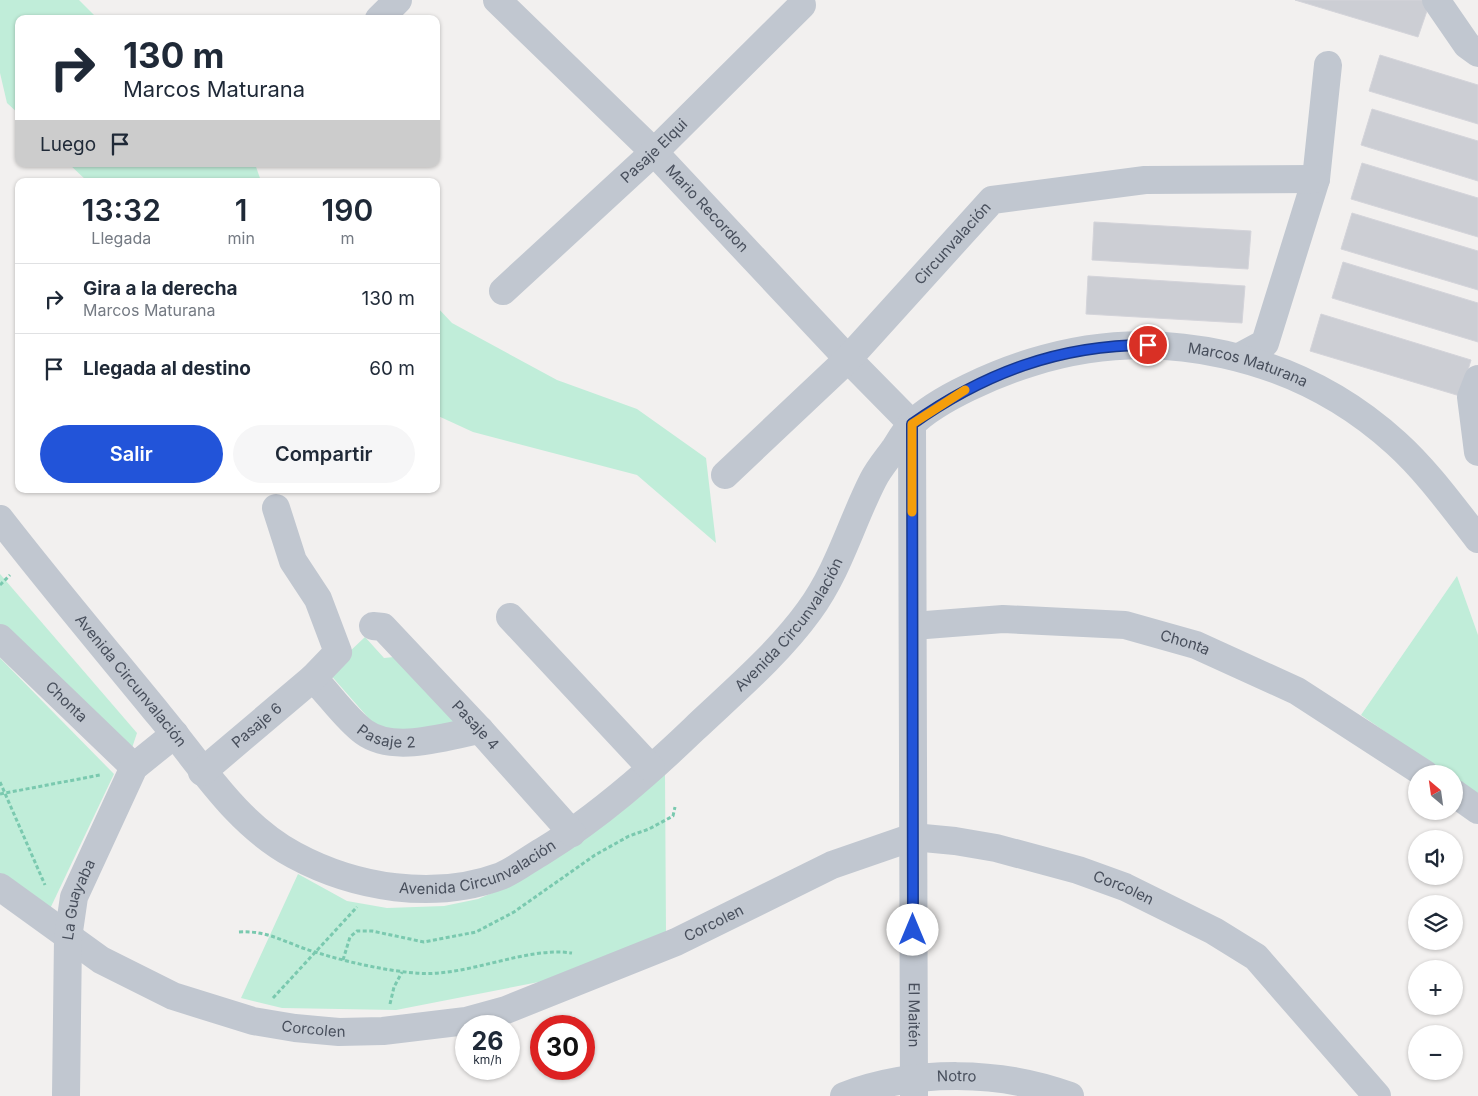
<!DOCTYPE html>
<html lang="es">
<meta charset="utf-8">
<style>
:root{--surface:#fff;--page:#f6f6f7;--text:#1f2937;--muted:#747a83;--line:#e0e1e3;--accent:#2254d9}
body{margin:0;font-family:Inter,sans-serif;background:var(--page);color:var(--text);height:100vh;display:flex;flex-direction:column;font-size:19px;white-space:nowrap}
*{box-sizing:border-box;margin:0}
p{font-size:16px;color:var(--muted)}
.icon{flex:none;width:28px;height:28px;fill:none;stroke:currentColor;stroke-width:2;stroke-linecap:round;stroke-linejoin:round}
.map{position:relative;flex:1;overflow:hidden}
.details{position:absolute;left:15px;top:178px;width:425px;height:315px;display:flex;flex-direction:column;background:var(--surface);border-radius:10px;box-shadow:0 1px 4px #0004}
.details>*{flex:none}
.guide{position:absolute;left:15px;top:15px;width:425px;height:152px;border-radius:10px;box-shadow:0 1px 4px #0004;background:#fff;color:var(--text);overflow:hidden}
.needle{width:32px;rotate:331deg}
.tools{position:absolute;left:1408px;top:765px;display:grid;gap:10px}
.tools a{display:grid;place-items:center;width:55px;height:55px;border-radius:50%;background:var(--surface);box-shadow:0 1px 4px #0004;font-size:25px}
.speed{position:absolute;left:455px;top:1015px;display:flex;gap:10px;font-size:25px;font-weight:700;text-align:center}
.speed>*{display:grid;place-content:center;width:65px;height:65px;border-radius:50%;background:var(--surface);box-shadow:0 1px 4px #0004;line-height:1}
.speed small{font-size:12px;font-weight:400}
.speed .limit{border:8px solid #d22;background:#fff;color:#111}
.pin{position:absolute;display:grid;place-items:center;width:42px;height:42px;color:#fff;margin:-21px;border:2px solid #fff;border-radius:50%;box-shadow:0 1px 5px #0007}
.me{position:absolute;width:55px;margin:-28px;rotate:0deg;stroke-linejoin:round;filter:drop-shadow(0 0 4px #0008)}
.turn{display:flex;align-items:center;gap:18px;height:105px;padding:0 25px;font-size:22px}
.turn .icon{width:65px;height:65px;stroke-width:2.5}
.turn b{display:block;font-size:35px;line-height:42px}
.then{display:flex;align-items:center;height:48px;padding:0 25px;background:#0003;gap:10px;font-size:19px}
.eta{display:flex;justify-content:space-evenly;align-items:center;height:85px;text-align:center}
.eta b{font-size:30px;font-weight:600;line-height:35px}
.action{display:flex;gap:10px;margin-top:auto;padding:10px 25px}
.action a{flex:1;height:58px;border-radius:30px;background:var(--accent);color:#fff;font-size:20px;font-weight:600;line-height:58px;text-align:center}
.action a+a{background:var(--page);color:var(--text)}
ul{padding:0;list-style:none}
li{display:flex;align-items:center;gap:15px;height:70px;padding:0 25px;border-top:1px solid var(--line)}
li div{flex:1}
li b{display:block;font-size:19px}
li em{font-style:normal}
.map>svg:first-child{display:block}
</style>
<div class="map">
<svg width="1478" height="1096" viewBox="0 0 1478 1096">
<rect width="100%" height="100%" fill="#f2f0ef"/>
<g fill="#c0edd9">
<path d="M0,0H79L98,19H19V114L7,103L0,73Z"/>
<path d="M69,164H255L261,181H87Z"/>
<path d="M436,306L452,323L557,380L637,409L706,458L716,543L637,475L473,432L436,415Z"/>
<path d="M0,574L137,733L130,754L0,632Z"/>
<path d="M1457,576L1478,635V796L1454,779V774H1446L1361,715Z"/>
<path d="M365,637L384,658L394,657L458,723L413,733L379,730L328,672Z"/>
<path d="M0,658L114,774L48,913L0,876Z"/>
<path d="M665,774L666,934L544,981L396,1010L282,1008L241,998L298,874L347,901L387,908L444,906L478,899L516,883Z"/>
</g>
<g fill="#ccced4" stroke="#d4d4da">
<path d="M1295,0H1425L1430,2L1418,37Z"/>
<path d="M1380,55L1478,85V124L1369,91Z"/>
<path d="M1372,109L1478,141V181L1361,145Z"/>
<path d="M1362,163L1478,198V237L1351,199Z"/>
<path d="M1352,213L1478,251V290L1341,249Z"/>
<path d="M1094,222L1251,231L1248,269L1092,260Z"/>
<path d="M1343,262L1478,303V342L1332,298Z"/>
<path d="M1088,276L1245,286L1242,323L1086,314Z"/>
<path d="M1321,314L1471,360L1460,396L1310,351Z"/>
</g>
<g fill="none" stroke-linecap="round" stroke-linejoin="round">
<g stroke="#7ac9af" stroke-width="3" stroke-dasharray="4 2.5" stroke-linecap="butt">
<path d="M0,585L10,575"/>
<path d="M0,782L45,885"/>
<path d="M0,794L100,775"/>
<path d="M239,932C269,930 287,944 315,952C347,962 382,970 415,973C466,978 525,946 572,953"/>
<path d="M343,960L350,937L357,931H372L424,942L476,932L514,912L595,855L629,836L649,829L673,816L675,807"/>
<path d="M273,998L357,907"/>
<path d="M390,1004L394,987L402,972"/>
</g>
<g stroke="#c1c7d0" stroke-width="28">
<path id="s1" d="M497,0L654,152L848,359L912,424"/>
<path d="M1436,0L1467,45L1478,53"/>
<path d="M379,19L398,0"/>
<path id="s2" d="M503,291L654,152L802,5"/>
<path d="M1239,357L1265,343L1316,179L1328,65"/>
<path d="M1478,379L1471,397L1478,452"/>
<path id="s3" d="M912,424L914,1096"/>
<path id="s4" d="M725,475L848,359L992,200L1145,180L1316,179"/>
<path id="s5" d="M0,519C52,586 106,650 160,716C201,765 235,823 294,855C355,888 434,901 501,876C515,870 529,859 543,851C598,817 647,774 694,729C733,692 777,655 809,611C839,570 851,523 873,480C879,468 888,458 895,448C900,440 906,430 912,424C938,398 997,373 1033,362C1158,323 1298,354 1396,443C1427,471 1452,506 1478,539"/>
<path d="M510,617L651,768"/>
<path id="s6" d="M373,626L383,627L480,730L572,833"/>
<path id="s7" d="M913,626L1003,619L1125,625L1196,645L1297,691L1425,774"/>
<path id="s8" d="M0,638L134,767"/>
<path id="s9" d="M313,678C329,694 346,719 364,732C394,754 446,736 480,730"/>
<path id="s10" d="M202,772L313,678L338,652L318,599L293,561L276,508"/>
<path d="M1454,793L1478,810"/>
<path id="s11" d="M0,887L101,960L173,996L253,1021L295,1028L339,1032L383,1031L466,1021L506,1010L676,942L832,865L913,837L955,841L996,848L1078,870L1125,887L1214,931L1256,957L1377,1096"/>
<path id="s12" d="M66,1096L68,938L74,897L134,767L175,734"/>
<path id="s13" d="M844,1096C915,1069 999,1070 1070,1096"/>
</g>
</g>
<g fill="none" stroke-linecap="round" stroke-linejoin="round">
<defs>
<path id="route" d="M913,930L912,424C984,373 1059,345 1148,345"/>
</defs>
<use href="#route" stroke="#16378d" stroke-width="12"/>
<use href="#route" stroke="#2254d9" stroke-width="9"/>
<path stroke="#f59e0b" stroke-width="9" d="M912,512V424L965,390"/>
</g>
<g text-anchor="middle" stroke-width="4" stroke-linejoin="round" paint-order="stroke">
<g font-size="15" fill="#484f5c" stroke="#fff">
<text dy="5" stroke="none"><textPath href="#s2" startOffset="206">Pasaje Elqui</textPath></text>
<text dy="5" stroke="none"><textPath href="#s1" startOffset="296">Mario Recordon</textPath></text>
<text dy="5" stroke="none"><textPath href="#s4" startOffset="325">Circunvalación</textPath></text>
<text dy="5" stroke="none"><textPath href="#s5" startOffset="1641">Marcos Maturana</textPath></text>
<text dy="5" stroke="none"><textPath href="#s5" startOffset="1048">Avenida Circunvalación</textPath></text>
<text dy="5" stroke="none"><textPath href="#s7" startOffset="275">Chonta</textPath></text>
<text dy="5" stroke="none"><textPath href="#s5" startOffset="208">Avenida Circunvalación</textPath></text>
<text dy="5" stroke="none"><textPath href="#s8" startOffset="92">Chonta</textPath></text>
<text dy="5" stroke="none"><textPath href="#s10" startOffset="72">Pasaje 6</textPath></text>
<text dy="5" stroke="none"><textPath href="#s6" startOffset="145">Pasaje 4</textPath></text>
<text dy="5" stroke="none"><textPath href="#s9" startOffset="98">Pasaje 2</textPath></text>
<text dy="5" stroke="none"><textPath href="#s5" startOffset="642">Avenida Circunvalación</textPath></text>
<text dy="5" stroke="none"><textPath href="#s11" startOffset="1205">Corcolen</textPath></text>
<text dy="5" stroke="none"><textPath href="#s12" startOffset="198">La Guayaba</textPath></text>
<text dy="5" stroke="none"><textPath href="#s11" startOffset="770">Corcolen</textPath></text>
<text dy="5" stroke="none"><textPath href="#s3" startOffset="591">El Maitén</textPath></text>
<text dy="5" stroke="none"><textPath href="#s11" startOffset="350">Corcolen</textPath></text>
<text dy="5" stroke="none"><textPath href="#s13" startOffset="115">Notro</textPath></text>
</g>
</g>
</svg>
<div class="tools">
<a><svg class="needle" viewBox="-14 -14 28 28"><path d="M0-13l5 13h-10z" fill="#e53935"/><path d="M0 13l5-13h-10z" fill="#747a83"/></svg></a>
<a><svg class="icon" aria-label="sound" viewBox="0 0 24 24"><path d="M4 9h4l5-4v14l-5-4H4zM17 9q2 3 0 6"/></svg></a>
<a><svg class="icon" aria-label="layers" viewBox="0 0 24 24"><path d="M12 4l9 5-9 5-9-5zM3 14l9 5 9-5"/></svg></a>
<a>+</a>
<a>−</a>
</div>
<div class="speed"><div>26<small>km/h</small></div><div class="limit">30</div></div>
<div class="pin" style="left:1148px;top:345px;background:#d93025"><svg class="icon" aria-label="arrive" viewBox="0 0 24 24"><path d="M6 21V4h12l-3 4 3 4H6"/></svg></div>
<svg class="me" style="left:913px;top:930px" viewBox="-20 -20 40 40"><circle r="19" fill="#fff"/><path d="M0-13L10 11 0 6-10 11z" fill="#2254d9"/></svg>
<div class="guide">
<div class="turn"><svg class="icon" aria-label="right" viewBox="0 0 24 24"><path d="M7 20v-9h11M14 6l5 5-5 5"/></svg><div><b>130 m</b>Marcos Maturana</div></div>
<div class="then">Luego<svg class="icon" aria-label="arrive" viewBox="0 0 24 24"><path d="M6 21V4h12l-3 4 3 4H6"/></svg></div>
</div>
<section class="details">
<div class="eta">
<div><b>13:32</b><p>Llegada</p></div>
<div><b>1</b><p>min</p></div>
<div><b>190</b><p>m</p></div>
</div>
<ul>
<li><svg class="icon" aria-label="right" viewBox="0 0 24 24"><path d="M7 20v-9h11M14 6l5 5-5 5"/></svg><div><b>Gira a la derecha</b><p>Marcos Maturana</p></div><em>130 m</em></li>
<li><svg class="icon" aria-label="arrive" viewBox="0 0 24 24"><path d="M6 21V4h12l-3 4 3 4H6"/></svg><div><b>Llegada al destino</b></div><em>60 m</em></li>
</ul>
<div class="action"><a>Salir</a><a>Compartir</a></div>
</section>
</div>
